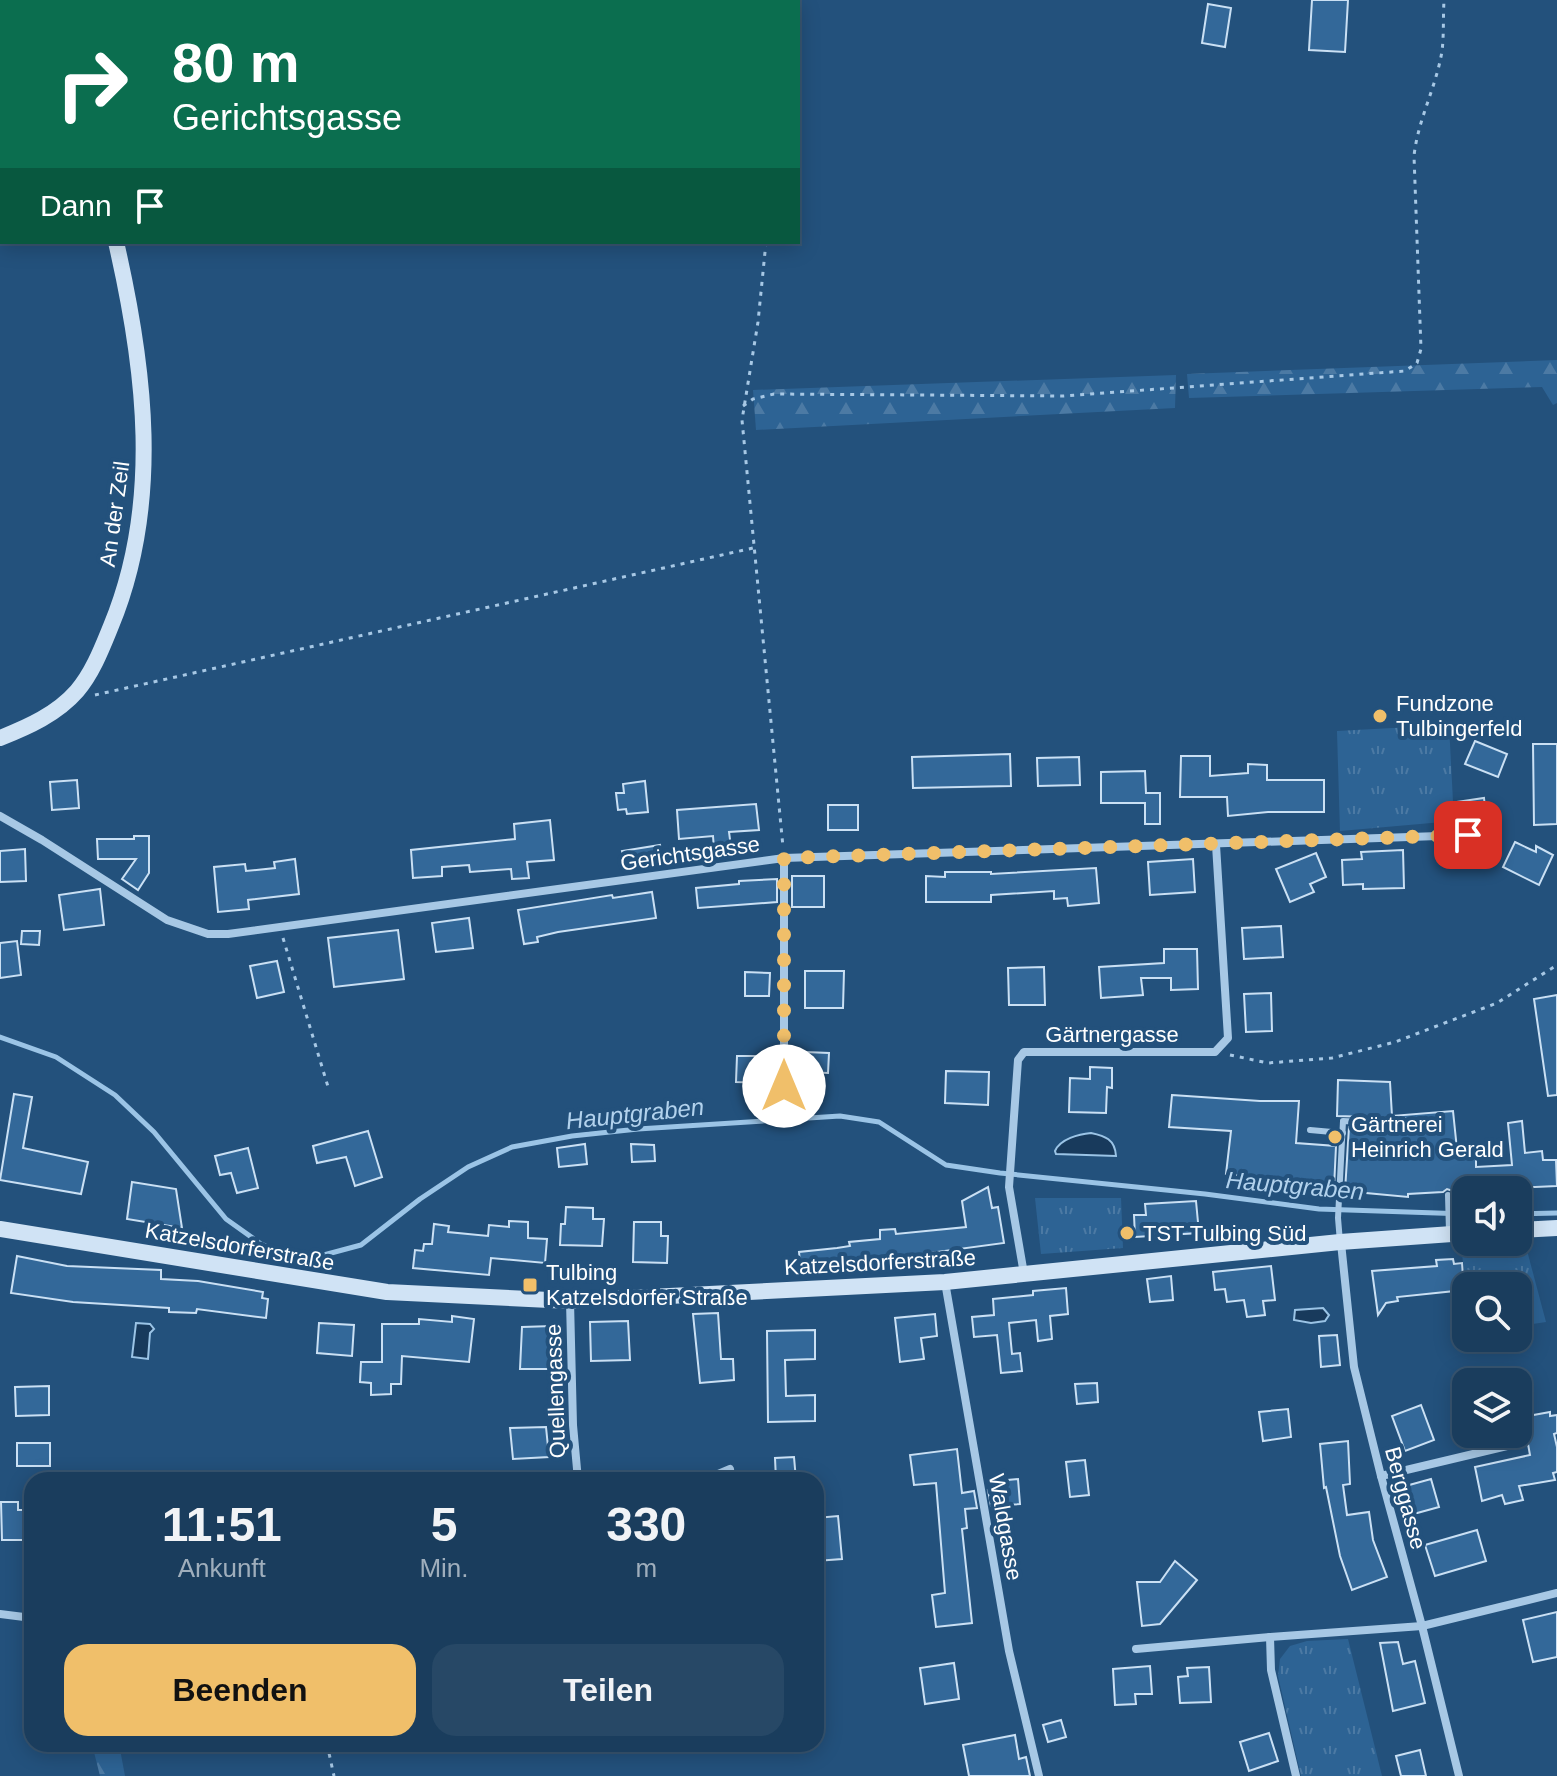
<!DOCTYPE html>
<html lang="de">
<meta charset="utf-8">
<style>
:root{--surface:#1a3d5d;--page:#274866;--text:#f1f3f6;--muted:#9faebc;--line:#385672;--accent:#f0bf6a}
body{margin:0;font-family:Arial,sans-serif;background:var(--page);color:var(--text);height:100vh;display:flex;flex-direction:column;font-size:30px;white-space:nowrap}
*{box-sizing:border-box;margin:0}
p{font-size:26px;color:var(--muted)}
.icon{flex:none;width:44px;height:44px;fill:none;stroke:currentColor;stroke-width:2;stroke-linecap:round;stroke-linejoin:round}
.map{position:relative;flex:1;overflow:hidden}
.sheet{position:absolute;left:24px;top:1472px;width:800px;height:280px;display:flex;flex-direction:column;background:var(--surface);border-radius:24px;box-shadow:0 4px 20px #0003,0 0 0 2px var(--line)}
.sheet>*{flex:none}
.hud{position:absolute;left:0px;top:0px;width:800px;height:244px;box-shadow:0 4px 20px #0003,0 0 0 2px var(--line);background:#0b6e4f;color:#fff;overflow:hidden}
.buttons{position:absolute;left:1452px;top:1176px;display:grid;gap:16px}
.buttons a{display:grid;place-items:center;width:80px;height:80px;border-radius:16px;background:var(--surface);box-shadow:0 4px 20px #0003,0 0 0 2px var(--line);font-size:40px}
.pin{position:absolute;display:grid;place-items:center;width:68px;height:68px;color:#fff;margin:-34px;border-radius:16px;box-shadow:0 4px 12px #0006}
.me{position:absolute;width:88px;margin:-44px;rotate:0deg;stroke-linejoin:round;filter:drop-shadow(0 0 6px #0008)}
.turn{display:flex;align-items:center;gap:28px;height:168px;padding:0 40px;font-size:36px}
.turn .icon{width:104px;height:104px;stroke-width:2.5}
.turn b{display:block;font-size:56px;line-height:68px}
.then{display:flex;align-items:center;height:76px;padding:0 40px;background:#0003;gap:16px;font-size:30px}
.eta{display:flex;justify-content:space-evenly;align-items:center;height:136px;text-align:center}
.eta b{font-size:48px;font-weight:700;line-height:56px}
.primary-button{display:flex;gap:16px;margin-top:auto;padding:16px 40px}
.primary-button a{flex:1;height:92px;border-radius:24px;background:var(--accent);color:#111;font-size:32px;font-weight:700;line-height:92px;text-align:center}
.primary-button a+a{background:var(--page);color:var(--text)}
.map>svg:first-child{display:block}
</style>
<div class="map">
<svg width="1557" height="1776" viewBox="0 0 1557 1776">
<defs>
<pattern id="grass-tufts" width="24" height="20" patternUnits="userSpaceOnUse" patternTransform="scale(2)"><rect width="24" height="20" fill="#2d6394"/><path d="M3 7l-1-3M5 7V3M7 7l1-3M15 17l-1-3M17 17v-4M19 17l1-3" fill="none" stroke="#4c7aa4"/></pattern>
<pattern id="forest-firs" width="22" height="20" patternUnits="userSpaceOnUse" patternTransform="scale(2)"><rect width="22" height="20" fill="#2d6394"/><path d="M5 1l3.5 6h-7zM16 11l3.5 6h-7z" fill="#4c7aa4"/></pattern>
</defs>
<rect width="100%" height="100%" fill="#23517c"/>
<g fill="url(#grass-tufts)">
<path d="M1449,725L1454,821L1340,831L1337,731Z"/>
<path d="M1035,1198H1121L1123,1248L1041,1254Z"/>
<path d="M1525,1243L1546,1322L1518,1326V1286H1466L1461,1246Z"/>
<path d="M1348,1639L1382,1776H1301L1278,1676L1280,1659L1290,1646L1307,1641Z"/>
</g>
<g fill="url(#forest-firs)">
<path d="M1557,360V403L1553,405L1542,387L1189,398L1187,374Z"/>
<path d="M1176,375L1175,408L756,430L753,390Z"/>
<path d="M92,1744H119L125,1776H100Z"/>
</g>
<g fill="#183a5c" stroke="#9bc4e6" stroke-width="2">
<path d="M1091,1133C1105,1136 1115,1139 1116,1156L1056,1154L1055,1151C1060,1139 1079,1134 1091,1133Z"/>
<path d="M1323,1308L1329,1315L1325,1321L1311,1323L1294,1320L1295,1310Z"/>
<path d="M136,1323L150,1324L154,1329L150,1333L148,1359L132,1357Z"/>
</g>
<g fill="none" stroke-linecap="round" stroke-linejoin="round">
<g stroke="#9bc4e6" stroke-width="5">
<path d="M0,1037L56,1057L115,1095L154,1132L226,1219L261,1244L290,1256H320L361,1245L420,1199L468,1167L512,1147L572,1136L638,1129L840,1116L879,1122L946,1165L1000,1173L1205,1194L1319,1209L1466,1214"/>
<path d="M1518,1214L1557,1213"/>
</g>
</g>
<g fill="#336899" stroke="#cae0f4" stroke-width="2">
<path d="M1312,0H1348L1345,52L1309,50Z"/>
<path d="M1208,4L1231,8L1225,47L1202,43Z"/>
<path d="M1475,741L1507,754L1498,777L1465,764Z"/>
<path d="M1533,744H1557V824L1534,825Z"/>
<path d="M1010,754L1011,786L913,788L912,757Z"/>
<path d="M1181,756H1210V776L1248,773V764L1267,765V780H1324V812H1268L1228,816L1227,797H1180Z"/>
<path d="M1079,757L1080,785L1038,786L1037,758Z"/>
<path d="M1145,771L1146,793H1160V824H1145V803H1101V772Z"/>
<path d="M77,780L79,808L52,810L50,782Z"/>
<path d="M645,781L648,812L627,814L626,809L618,810L616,793H624L623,784Z"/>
<path d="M1484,798L1486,816L1458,820L1456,802Z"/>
<path d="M756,804L759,830L729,832L731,847L714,849L713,836L679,839L677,810Z"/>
<rect x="828" y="805" width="30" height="25"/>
<path d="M550,820L554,860L527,862L529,878L512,879L511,869L470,872L469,865L442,867V876L413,878L411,850L515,839L514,824Z"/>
<path d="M134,836H149V873L138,890L122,879L136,859H98L97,839H134Z"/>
<path d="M1515,842L1536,852V846L1553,855L1539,885L1503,867Z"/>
<path d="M660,845L662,859L625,865L622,851Z"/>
<path d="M25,849L26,881L0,882V851Z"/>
<path d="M1403,850L1404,888L1363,889V884L1343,885L1342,860L1362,859L1361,852Z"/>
<path d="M1316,853L1326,877L1310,884L1314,892L1290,902L1276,869Z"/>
<path d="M295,859L299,894L248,900L249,909L218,912L214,867L245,864L246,871L275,868L274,862Z"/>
<path d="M1193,859L1195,892L1150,895L1148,862Z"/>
<path d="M1096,868L1099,903L1068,906L1067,898L1054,899V891L991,895V902H926V876L945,877V872H991V874Z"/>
<rect x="792" y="876" width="32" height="31"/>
<path d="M777,879V902L698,908L696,888L739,884V881Z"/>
<path d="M100,889L104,925L64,930L59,895Z"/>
<path d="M652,892L656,918L558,932L537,937L538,942L524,944L518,910L612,895L613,898Z"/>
<path d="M469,918L473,948L436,952L432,923Z"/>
<path d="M1281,926L1283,957L1244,959L1242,928Z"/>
<path d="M398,930L404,979L334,987L328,938Z"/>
<path d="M22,931H40L39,945L21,944Z"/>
<path d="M17,941L21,975L0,978V943Z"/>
<path d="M1164,949H1197L1198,989L1171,990V978H1141L1143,995L1101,998L1099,967L1164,963Z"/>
<path d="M277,961L284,992L257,998L250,966Z"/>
<path d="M1044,967L1045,1005H1009L1008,968Z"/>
<path d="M805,971H844L843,1008H805Z"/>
<path d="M745,972L770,973L769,996H745Z"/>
<path d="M1271,993L1272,1031L1246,1032L1244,994Z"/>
<path d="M1557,995V1095L1548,1096L1534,999Z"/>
<path d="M805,1052L829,1053L828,1073L804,1072Z"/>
<path d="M737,1056H770V1083L736,1082Z"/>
<path d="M1090,1067L1112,1068V1088L1107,1087L1106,1113L1069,1112L1070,1078L1090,1079Z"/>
<path d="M946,1071L989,1072L988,1105L945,1103Z"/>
<path d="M1338,1080L1390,1082L1392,1116L1453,1111L1458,1159L1476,1158V1167L1512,1165L1508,1123L1522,1121L1525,1153L1542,1151L1543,1160H1556L1557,1186L1453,1191L1447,1189L1443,1192L1408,1194V1197L1345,1191L1349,1127L1405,1130L1411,1124L1405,1118L1337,1116Z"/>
<path d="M14,1094L32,1097L23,1148L88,1162L81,1194L0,1180Z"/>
<path d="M1172,1095L1260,1101H1299L1296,1143L1336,1146L1334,1188L1257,1183L1258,1178L1226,1174L1231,1131L1169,1127Z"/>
<path d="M368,1131L382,1177L355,1186L346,1157L317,1163L313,1146Z"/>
<path d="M585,1144L587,1164L559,1167L557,1148Z"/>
<path d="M631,1144L654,1145L655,1161L632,1162Z"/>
<path d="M248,1148L258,1188L237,1193L231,1173L220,1175L215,1156Z"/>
<path d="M132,1182L176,1189L182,1228L127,1219Z"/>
<path d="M988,1187L992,1208L998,1207L1004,1243L914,1255L915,1262L801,1271L799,1252L837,1248L850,1246L849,1242L880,1239V1230L895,1229L896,1234L966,1227L962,1201Z"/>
<path d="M1196,1201L1199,1233L1135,1237L1134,1215H1146L1145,1204Z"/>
<path d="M566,1207L593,1208V1219H604L602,1246L560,1245L561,1224H565Z"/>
<path d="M509,1221L528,1222V1238L547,1239L545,1263L491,1258L489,1275L413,1268L415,1250L423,1251L424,1244H432L434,1224L449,1226L448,1232L488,1236L489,1225L509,1227Z"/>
<path d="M634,1222H661V1236H668L667,1263L633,1262Z"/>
<path d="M17,1256L67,1266L161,1270V1279L198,1281L263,1292L262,1298L268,1299L266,1318L197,1309L196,1313L169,1312V1308L73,1302L11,1293Z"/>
<path d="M1453,1259L1454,1264L1462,1263L1464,1290L1397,1297L1398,1301L1386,1303L1378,1315L1372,1271L1437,1266L1436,1260Z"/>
<path d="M1271,1266L1275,1300L1263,1301L1265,1315L1247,1317L1244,1300L1227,1302L1225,1289L1215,1290L1213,1272Z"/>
<path d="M1171,1276L1173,1300L1150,1302L1147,1279Z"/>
<path d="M1066,1288L1068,1314L1050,1316L1052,1339L1038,1341L1036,1320L1009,1323L1012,1354L1020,1353L1022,1371L1001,1373L997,1335L974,1337L972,1317L994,1315L993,1299L1033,1295V1291Z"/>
<path d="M718,1313L721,1359H733L734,1380L700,1383L693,1314Z"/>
<path d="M935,1314L937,1336L921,1338L924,1359L900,1362L895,1318Z"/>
<path d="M452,1316L474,1319L469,1362L402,1356L401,1384H391V1394L371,1395V1383L360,1382L361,1362H382V1324H419V1319L452,1322Z"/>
<path d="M628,1321L630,1360L591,1361L590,1322Z"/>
<path d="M319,1323L354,1325L352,1356L317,1353Z"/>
<path d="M552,1326L550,1369H520L522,1327Z"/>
<path d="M815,1330V1359L785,1360L786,1396L815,1395V1421L768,1422L767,1331Z"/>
<path d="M1337,1335L1340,1365L1321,1367L1319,1336Z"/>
<path d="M1097,1383L1098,1402L1077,1404L1075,1384Z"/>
<path d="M49,1386V1415L16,1416L15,1387Z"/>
<path d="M1421,1405L1434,1440L1405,1451L1392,1416Z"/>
<path d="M1288,1409L1291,1437L1263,1441L1259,1412Z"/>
<path d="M1550,1412V1416L1557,1415V1433L1554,1434L1557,1447V1472L1553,1473L1555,1480L1519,1486L1523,1500L1505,1504L1502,1495L1482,1501L1475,1467L1530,1455L1524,1422L1530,1420L1528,1416Z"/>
<path d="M546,1427L549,1457L513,1459L510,1428Z"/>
<path d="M1348,1441L1350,1484L1343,1485L1347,1515L1369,1512L1373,1540L1387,1577L1352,1590L1340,1556L1326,1487L1324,1488L1320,1444Z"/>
<rect x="17" y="1443" width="33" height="23"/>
<path d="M957,1449L962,1493L974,1491L977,1508L965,1509L967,1528L962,1529L972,1623L936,1627L932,1595L945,1593L936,1483L914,1485L910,1455Z"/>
<path d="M794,1457L796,1480H776L775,1458Z"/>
<path d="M1085,1460L1089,1495L1070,1497L1066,1462Z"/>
<path d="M1018,1479L1020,1504L991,1506L988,1490L998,1489L997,1481Z"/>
<path d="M1431,1479L1439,1507L1410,1515L1402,1487Z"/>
<path d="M1,1502H18V1510H32V1540H2Z"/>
<path d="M838,1516L842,1559L816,1561V1518Z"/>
<path d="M1477,1530L1486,1561L1435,1576L1425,1545Z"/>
<path d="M1175,1561L1197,1580L1160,1624L1142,1626L1137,1582H1160Z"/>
<path d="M1557,1612V1657L1533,1662L1523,1620Z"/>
<path d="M1398,1642L1403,1664L1415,1661L1425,1703L1393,1711L1380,1643Z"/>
<path d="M954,1663L959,1699L925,1704L920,1668Z"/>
<path d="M1150,1666L1152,1694H1135L1136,1704L1115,1705L1113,1669Z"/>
<path d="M1209,1667L1211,1702L1180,1703L1178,1677L1188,1676L1187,1668Z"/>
<path d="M1061,1720L1066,1737L1048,1742L1043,1725Z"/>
<path d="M1269,1733L1278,1761L1249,1771L1240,1742Z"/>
<path d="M1015,1735L1019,1759L1026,1757L1030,1776H969L963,1745Z"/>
<path d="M1420,1750L1426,1776H1401L1396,1756Z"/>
</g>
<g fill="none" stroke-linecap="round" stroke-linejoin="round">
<g stroke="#a7c8e5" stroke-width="3" stroke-dasharray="4 6" stroke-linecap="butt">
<path d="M3,0L4,2"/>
<path d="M784,2V0"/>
<path d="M0,14L2,12"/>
<path d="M766,242L758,322L742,420L783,847"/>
<path d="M743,406L753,399L774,394L1063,396L1405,371L1417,363L1421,349L1414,156C1418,119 1436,88 1442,51C1444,35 1443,17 1444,0"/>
<path d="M95,695L753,548"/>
<path d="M283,938L329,1090"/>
<path d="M1230,1055L1268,1063L1332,1058L1395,1042L1497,1003L1557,965"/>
<path d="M327,1744L334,1776"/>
</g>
<g stroke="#a7c8e5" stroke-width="6">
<path d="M1310,1130L1343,1133"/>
<path d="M1448,1195L1449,1232"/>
<path d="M1340,1242L1338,1218L1343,1121L1405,1124"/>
</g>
<g stroke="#a7c8e5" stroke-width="8">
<path d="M0,816L42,840L167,920L208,934H228L784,858L1468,835"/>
<path d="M784,858V1086"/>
<path d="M1341,1243L1354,1367L1381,1476L1422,1626L1557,1593"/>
<path d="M1024,1274L1009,1187L1018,1060L1024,1052H1215L1228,1038L1216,845"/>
<path d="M945,1282L1009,1651L1039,1776"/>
<path d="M570,1301L573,1425L578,1480"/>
<path d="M1381,1476L1507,1446"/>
<path d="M704,1480L730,1469"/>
<path d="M0,1614L32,1618"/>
<path d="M1136,1649L1270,1637"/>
<path d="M1296,1776L1271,1670L1270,1637L1422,1626L1459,1776"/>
</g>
<g stroke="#d0e3f5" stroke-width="16">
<path d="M64,0L65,2"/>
<path d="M0,738C28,727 57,714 77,691C93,672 102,648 111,626C162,503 145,368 116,242"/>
<path d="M0,1229L387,1292L570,1301L945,1282L1340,1242L1466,1233"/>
<path d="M1518,1230L1557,1228"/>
</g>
</g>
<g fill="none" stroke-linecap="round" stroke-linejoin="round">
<path stroke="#f0bf6a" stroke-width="14" stroke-dasharray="0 25.2" d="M784,1086V858L1468,835"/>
</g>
<g fill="#f0bf6a" stroke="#23517c" stroke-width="3">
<circle cx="1380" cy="716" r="8"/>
<circle cx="1335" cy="1137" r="8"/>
<circle cx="1127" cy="1233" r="8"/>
<rect x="522" y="1277" width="16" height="16" rx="4"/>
</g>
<g text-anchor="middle" stroke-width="8" stroke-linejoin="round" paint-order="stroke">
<g font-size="22" fill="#fff" stroke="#23517c">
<text transform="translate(114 514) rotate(-82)" y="8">An der Zeil</text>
<text transform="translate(690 853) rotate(-8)" y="8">Gerichtsgasse</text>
<text x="1112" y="1042">Gärtnergasse</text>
<text transform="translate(240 1246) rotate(10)" y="8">Katzelsdorferstraße</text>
<text transform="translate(880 1262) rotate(-3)" y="8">Katzelsdorferstraße</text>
<text transform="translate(555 1391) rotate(-92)" y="8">Quellengasse</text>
<text transform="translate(1406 1498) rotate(75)" y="8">Berggasse</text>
<text transform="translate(1006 1527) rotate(80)" y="8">Waldgasse</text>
</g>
<g font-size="22" fill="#fff" stroke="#23517c" text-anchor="start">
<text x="1396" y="711">Fundzone<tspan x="1396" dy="25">Tulbingerfeld</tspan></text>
<text x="1351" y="1132">Gärtnerei<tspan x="1351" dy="25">Heinrich Gerald</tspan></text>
<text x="1143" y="1241">TST Tulbing Süd</text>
<text x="546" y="1280">Tulbing<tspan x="546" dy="25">Katzelsdorfer Straße</tspan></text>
</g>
<g font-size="24" font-style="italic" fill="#b2d2ed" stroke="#23517c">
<text transform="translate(635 1114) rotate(-6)" y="8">Hauptgraben</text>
<text transform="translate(1295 1186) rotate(5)" y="8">Hauptgraben</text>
</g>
</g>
</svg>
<div class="buttons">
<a><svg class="icon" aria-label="sound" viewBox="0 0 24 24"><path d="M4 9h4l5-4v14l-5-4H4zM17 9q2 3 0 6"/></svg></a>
<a><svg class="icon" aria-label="search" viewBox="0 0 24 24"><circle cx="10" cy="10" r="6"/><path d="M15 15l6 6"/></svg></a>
<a><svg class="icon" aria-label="layers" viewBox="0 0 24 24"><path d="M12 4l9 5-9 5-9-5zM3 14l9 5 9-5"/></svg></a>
</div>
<div class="pin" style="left:1468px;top:835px;background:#d93025"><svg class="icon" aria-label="arrive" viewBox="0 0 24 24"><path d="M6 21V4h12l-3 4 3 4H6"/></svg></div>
<svg class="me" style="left:784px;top:1086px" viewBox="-20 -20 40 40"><circle r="19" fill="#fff"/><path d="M0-13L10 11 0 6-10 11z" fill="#f0bf6a"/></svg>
<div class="hud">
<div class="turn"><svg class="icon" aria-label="right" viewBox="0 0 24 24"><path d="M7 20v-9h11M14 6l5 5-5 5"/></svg><div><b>80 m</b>Gerichtsgasse</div></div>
<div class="then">Dann<svg class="icon" aria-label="arrive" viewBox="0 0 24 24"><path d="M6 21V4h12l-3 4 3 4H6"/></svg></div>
</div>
<section class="sheet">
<div class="eta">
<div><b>11:51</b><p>Ankunft</p></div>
<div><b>5</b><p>Min.</p></div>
<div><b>330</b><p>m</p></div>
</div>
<div class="primary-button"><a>Beenden</a><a>Teilen</a></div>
</section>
</div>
